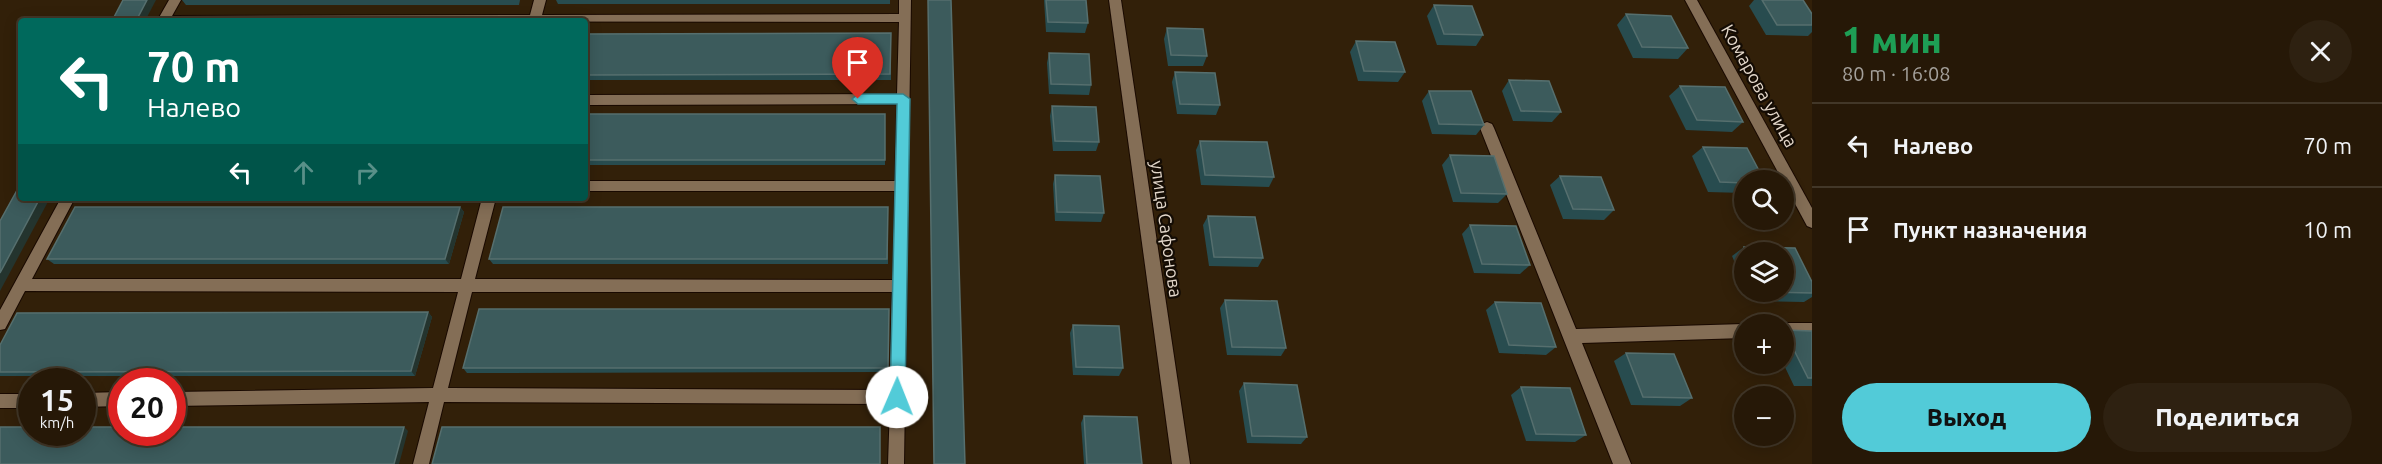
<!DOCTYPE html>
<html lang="ru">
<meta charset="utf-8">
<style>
:root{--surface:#261807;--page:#2e2111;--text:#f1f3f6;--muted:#a4a09b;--line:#423728;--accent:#52cbd8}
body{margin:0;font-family:Ubuntu,sans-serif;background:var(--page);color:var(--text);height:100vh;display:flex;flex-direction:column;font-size:22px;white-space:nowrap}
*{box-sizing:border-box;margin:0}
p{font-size:20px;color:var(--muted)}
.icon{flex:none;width:33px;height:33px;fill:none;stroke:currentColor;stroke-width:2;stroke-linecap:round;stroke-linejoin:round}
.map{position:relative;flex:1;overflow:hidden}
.details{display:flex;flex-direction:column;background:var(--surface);width:570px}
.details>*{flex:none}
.banner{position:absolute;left:18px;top:18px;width:570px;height:183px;border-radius:6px;box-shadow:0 3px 15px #0003,0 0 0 2px var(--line);background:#00695c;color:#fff;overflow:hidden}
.buttons{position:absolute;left:1734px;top:170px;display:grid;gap:12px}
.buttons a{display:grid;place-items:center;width:60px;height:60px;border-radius:50%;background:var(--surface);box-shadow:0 3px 15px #0003,0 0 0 2px var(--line);font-size:30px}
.speed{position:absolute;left:18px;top:368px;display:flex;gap:12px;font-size:30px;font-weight:700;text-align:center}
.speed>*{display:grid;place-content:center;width:78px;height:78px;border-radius:50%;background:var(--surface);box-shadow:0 3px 15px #0003,0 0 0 2px var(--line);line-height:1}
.speed small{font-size:15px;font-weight:400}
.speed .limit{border:9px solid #d22;background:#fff;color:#111}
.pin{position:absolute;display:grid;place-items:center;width:51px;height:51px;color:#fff;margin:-62px -26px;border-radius:50% 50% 50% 0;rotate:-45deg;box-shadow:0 0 6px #0007}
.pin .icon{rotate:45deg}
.me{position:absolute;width:66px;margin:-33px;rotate:1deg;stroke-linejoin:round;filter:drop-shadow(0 0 4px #0008)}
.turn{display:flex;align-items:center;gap:21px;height:126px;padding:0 30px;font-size:27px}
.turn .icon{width:78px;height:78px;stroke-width:2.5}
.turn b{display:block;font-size:42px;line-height:51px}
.lanes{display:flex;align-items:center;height:57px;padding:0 30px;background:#0003;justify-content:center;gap:30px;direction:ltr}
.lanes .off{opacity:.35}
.round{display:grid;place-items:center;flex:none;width:63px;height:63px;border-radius:32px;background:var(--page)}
.summary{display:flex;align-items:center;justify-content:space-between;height:102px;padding:0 30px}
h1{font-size:36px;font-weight:800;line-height:45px;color:#1e9e55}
.primary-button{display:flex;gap:12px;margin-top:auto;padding:12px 30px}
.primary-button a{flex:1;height:69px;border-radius:36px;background:var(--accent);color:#111;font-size:24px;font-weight:800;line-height:69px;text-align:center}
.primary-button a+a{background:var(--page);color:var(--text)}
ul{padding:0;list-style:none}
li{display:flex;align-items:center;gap:18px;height:84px;padding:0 30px;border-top:2px solid var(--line)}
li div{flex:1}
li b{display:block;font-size:22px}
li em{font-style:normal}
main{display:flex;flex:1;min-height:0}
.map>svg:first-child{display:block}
</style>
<main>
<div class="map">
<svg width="1812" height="464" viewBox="0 0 1812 464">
<rect width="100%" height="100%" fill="#322009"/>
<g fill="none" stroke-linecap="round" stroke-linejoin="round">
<defs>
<g id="lane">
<path d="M169,0H181L172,16L530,15L534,0H546L542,15L899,14V0H911L904,464H888L890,404L444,402L429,464H413L429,402L172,406V392L433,388L458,292L25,291L5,329L0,330V310L61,198H75L32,279H461L482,198H496L475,279L893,280L895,191H585V181H895L897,104L585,105V95L897,94L899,22L157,21ZM472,292H892L890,390L448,388Z"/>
<path d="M122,392V406L82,407V393Z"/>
<rect x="0" y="394" width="32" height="14"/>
</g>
<g id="street">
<path d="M1109,0H1121L1190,464H1172Z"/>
<path d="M1685,0H1697L1812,208V228L1807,226Z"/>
<path d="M1487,122L1492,124L1494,128L1576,329L1744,324V338L1582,343L1631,464H1613L1480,128L1482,124Z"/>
<path d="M1784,323H1812V337H1784V324H1781Z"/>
</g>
</defs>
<use href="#lane" stroke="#190900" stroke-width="2"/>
<use href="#street" stroke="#190900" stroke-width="2"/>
<use href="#lane" fill="#846e56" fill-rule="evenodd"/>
<use href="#street" fill="#846e56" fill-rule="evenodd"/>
</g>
<g fill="#284c4f">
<path d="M182,0H520L519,5H186Z"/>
<path d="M556,0H890V4H558Z"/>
<path d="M1044,0H1086L1088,23L1085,33L1046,32Z"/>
<path d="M1754,0H1803L1812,14V32L1808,36L1766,35L1749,6Z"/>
<path d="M1434,5L1483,35L1476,46L1437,45L1427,16Z"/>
<path d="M1626,14L1688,48L1678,59L1633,58L1617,25Z"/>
<path d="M1167,28L1207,56L1203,66H1168L1164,39Z"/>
<path d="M891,33V80H585V34Z"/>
<path d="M1356,41L1405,72L1398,82L1358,81L1350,52Z"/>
<path d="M1049,53L1091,85L1089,95L1049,94L1047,63Z"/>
<path d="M1175,72L1220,105L1216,115L1177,114L1172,82Z"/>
<path d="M1509,80L1561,112L1552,122L1513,121L1502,91Z"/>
<path d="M1680,86L1743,122L1732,132L1686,130L1669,96Z"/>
<path d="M1429,91L1484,125L1476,135L1432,134L1422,101Z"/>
<path d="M1052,106L1099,142L1096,151H1053L1050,116Z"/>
<rect x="585" y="114" width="300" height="51"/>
<path d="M1200,141L1274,177L1269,187L1201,185L1196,150Z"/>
<path d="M1703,147L1744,180V193L1708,192L1692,156Z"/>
<path d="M1450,155L1507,194L1498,203L1453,202L1442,165Z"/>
<path d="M1055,175L1104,213L1101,222L1055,221L1053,184Z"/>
<path d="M1560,176L1614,210L1604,220L1563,219L1550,185Z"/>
<path d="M460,207L464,212L449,264H54L47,259Z"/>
<path d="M888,207V264H493L489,259Z"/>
<path d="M1208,216L1263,258L1258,267L1209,266L1203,225Z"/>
<path d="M1470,225L1530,265L1520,274L1474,273L1462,234Z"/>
<path d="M1744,247L1795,248L1812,282V297L1804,302L1752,301L1748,291H1784V252H1744V284L1732,256Z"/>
<path d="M1225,300L1286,348L1281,356L1227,355L1220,308Z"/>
<path d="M1495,302L1556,347L1546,355L1499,353L1486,310Z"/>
<path d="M889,309L888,372L467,373L463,368Z"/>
<path d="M428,312L432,317L415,376H0V345Z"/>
<path d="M1073,325L1123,368L1119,376L1073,375L1070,333Z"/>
<path d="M1784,330L1812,331V386H1794L1783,363H1784Z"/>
<path d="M1626,353L1692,398L1680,406L1631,405L1614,361Z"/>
<path d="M1244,383L1307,437L1301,444L1247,443L1239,391Z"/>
<path d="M1521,387L1586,435L1575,442L1526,441L1511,395Z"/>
<path d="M1084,416L1142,464H1084L1081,423Z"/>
</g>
<g fill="#24342e">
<path d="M147,0H156L145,21H136Z"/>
<path d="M40,198H50L0,291V273Z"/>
<path d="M460,207L464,212L449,264L445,259Z"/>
<path d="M428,312L432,317L415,376L411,371Z"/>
<path d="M404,427L408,431L399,464H394Z"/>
</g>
<g fill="#3c5b5c" stroke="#566f6e" stroke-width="1.5">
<path d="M123,0H147L136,21H112Z"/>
<path d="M928,0H951L965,464H934Z"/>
<path d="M1046,0H1086L1088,23L1048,22Z"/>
<path d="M1762,0H1803L1812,14V25H1777Z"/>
<path d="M1434,5L1472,6L1483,35L1444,34Z"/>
<path d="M1626,14L1671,16L1688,48L1642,47Z"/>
<path d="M1167,28L1203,29L1207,56L1171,55Z"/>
<path d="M891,33L890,74L585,75V34Z"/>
<path d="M1356,41L1395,42L1405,72L1364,71Z"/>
<path d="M1049,53L1089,54L1091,85L1051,84Z"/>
<path d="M1175,72L1215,73L1220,105L1180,104Z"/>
<path d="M1509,80L1549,81L1561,112L1521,111Z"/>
<path d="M1680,86L1725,87L1743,122L1697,120Z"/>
<path d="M1429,91H1471L1484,125L1439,124Z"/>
<path d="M1052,106L1096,107L1099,142L1055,141Z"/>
<rect x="585" y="114" width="300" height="46"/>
<path d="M1200,141L1267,142L1274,177L1205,175Z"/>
<path d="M1703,147L1747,148L1764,180H1744V183L1720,182Z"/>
<path d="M1450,155L1494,156L1507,194L1461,193Z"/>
<path d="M1055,175L1100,176L1104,213L1057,212Z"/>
<path d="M1560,176L1601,177L1614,210L1573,209Z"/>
<path d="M21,183V198H40L0,273V221Z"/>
<path d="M75,207H460L445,259H47Z"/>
<path d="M503,207H888L887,259H489Z"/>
<path d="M1208,216L1255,217L1263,258L1214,257Z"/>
<path d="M1470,225L1516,226L1530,265L1482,264Z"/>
<path d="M1744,247L1795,248L1812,282V293L1765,292V291H1784V252H1746Z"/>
<path d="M1225,300L1277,301L1286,348L1232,347Z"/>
<path d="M1495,302L1541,303L1556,347L1509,345Z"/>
<path d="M479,309H889L888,368H463Z"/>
<path d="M428,312L411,371L0,372V345L17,313Z"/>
<path d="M1073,325L1119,326L1123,368L1076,367Z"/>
<path d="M1784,330L1812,331V378H1808Z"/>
<path d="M1626,353L1674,354L1692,398L1643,397Z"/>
<path d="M1244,383L1297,385L1307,437L1252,436Z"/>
<path d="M1521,387L1570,388L1586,435L1536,434Z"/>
<path d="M1084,416L1137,417L1142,464H1087Z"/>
<path d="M0,427H32V432H82V427H122V432H172V427H404L394,464H0Z"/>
<path d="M442,427H880V464H432Z"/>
</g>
<path fill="#52cbd8" stroke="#35848c" stroke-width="1.5" d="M858,94H903L910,99L905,397L902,402L897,404L892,402L890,397L897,104H858L852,99Z"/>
<g text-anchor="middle" stroke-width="4.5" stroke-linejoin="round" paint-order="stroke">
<g font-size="18" fill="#e3d7ca" stroke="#140c04">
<text transform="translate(1759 86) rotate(61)" y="6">Комарова улица</text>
<text transform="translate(1166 229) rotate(82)" y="6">улица Сафонова</text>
</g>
</g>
</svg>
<div class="buttons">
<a><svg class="icon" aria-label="search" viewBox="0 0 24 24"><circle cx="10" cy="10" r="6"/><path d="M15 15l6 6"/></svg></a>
<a><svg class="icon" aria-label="layers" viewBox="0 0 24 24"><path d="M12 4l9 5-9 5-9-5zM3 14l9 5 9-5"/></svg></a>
<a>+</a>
<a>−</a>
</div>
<div class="speed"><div>15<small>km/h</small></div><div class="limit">20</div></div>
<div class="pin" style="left:858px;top:99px;background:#d93025"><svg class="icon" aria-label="arrive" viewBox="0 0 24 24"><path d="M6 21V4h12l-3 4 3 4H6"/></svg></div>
<svg class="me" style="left:897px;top:397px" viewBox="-20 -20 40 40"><circle r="19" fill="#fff"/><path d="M0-13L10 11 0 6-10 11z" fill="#52cbd8"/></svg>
<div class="banner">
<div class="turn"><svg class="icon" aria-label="left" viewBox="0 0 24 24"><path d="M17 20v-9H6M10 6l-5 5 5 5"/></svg><div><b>70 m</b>Налево</div></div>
<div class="lanes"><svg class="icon" aria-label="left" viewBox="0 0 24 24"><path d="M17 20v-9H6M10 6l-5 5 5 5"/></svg><svg class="icon off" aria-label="ahead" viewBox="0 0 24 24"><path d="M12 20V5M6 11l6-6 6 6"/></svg><svg class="icon off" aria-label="right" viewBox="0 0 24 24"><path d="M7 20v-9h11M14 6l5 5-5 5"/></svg></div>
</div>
</div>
<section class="details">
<div class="summary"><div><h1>1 мин</h1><p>80 m · 16:08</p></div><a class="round"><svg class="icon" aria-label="close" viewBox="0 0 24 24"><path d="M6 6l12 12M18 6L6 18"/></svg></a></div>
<ul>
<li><svg class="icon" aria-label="left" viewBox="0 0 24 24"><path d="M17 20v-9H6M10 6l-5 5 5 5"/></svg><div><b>Налево</b></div><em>70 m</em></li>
<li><svg class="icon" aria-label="arrive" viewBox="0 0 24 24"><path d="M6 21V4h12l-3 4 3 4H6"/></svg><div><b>Пункт назначения</b></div><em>10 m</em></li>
</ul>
<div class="primary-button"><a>Выход</a><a>Поделиться</a></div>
</section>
</main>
